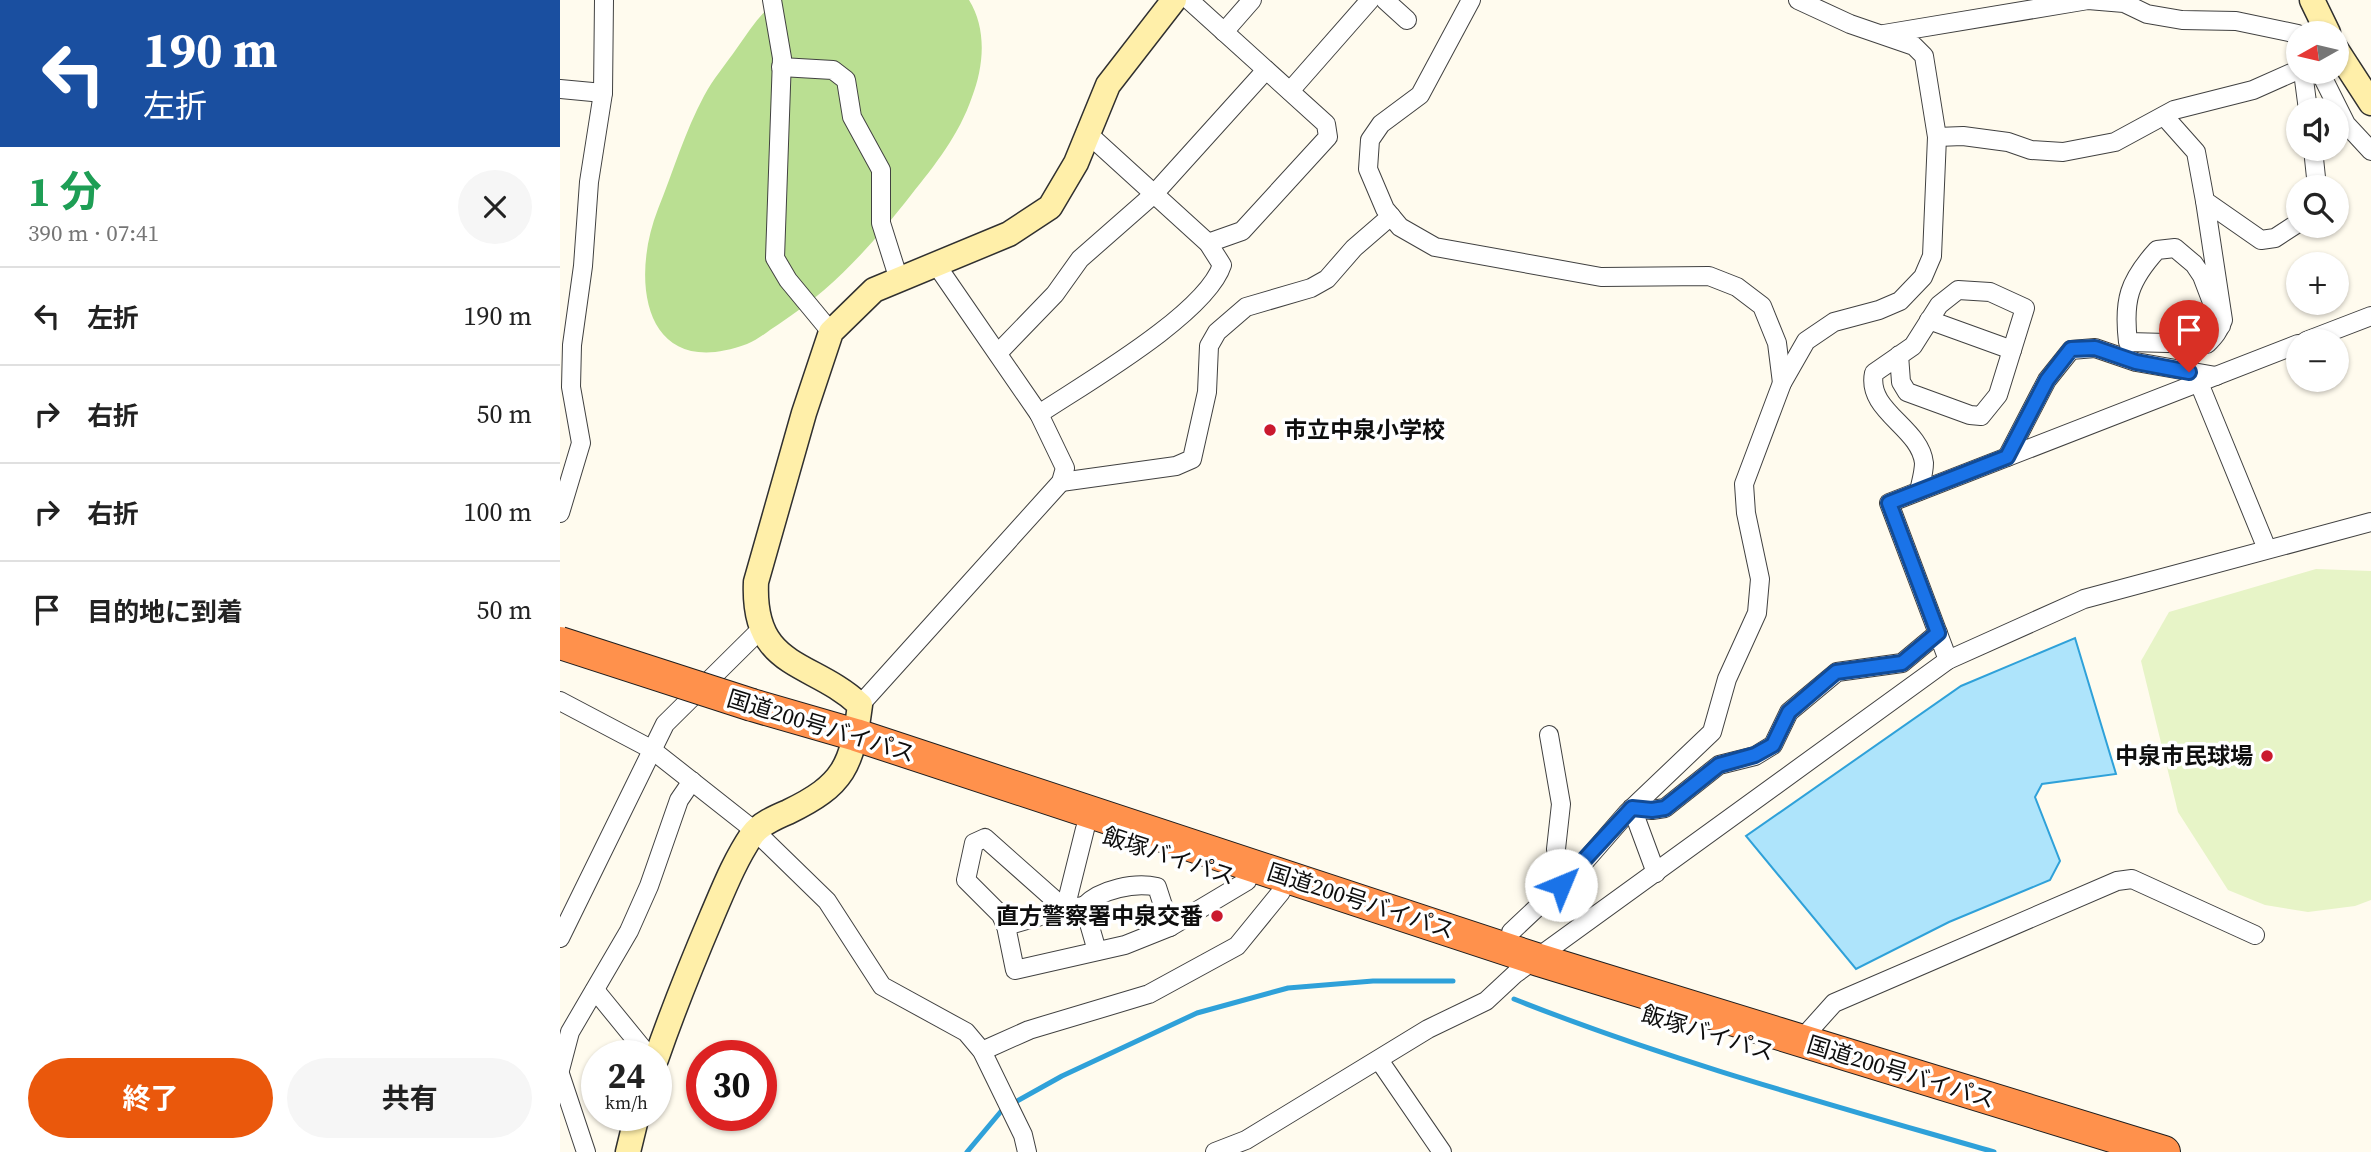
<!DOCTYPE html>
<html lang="ja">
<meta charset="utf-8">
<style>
:root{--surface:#fff;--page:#f6f6f6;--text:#222;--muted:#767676;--line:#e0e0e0;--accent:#ea580c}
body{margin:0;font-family:"Source Serif 4","Noto Sans JP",serif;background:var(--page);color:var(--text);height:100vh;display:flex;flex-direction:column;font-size:26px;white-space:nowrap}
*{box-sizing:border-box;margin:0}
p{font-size:23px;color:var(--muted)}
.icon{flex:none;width:38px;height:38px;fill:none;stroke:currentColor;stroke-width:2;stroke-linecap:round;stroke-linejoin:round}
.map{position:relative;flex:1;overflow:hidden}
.side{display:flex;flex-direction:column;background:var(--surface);width:560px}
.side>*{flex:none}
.banner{background:#1a4fa0;color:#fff;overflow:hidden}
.needle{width:46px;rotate:262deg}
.fabs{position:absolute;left:1726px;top:21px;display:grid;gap:14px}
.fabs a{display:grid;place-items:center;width:63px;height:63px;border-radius:50%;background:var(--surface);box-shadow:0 2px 5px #0004;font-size:35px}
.speed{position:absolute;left:21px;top:1040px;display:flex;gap:14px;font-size:35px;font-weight:700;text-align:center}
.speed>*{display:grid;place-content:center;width:91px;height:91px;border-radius:50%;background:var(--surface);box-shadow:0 2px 5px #0004;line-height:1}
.speed small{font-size:18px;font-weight:400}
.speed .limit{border:10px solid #d22;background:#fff;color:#111}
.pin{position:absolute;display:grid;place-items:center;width:60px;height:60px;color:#fff;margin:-72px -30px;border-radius:50% 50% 50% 0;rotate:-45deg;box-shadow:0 0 7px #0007}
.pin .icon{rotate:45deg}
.me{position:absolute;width:77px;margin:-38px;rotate:45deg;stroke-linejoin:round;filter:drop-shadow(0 0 5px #0008)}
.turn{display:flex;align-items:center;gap:24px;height:147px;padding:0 28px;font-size:32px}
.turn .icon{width:91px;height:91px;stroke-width:2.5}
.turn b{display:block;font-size:49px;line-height:60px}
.round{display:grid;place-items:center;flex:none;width:74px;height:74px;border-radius:37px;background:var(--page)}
.head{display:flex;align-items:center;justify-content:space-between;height:119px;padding:0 28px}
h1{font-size:42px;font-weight:700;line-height:52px;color:#1e9e55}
.action{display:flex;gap:14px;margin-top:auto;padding:14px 28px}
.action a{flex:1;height:80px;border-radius:42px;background:var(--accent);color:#fff;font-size:28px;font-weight:700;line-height:80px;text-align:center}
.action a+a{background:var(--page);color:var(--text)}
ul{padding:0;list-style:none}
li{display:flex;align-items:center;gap:21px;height:98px;padding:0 28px;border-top:2px solid var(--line)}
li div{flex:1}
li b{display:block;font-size:26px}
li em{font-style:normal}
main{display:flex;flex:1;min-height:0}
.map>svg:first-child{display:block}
</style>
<main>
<section class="side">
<div class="banner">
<div class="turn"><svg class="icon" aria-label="left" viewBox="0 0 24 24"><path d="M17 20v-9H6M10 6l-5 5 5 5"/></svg><div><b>190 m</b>左折</div></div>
</div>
<div class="head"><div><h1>1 分</h1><p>390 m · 07:41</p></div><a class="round"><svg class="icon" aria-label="close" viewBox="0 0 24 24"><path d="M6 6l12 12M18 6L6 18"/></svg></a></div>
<ul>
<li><svg class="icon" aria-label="left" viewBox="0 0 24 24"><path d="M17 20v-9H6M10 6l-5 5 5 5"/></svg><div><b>左折</b></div><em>190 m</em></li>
<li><svg class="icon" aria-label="right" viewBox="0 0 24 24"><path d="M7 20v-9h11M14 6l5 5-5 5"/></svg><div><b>右折</b></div><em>50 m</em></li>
<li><svg class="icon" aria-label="right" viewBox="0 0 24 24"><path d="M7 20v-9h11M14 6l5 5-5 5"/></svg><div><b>右折</b></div><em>100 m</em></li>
<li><svg class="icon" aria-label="arrive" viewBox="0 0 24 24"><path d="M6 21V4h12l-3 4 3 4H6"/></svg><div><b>目的地に到着</b></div><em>50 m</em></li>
</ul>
<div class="action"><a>終了</a><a>共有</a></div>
</section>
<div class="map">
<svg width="1811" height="1152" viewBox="0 0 1811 1152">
<rect width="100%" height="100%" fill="#fffbee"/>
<path fill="#badf92" d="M218,0H409C427,29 424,66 412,97C399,135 375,165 351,195C309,248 276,286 219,324C209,330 198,340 187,344C85,382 69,283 98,209C113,172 125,131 144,96C153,79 166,64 177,48C190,30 200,13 218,0Z"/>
<path fill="#e7f4c7" d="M1756,569L1811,571V900L1795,906L1748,912L1705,905L1668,890L1618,812L1581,661L1609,612Z"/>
<path fill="#aee4fb" stroke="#2fa1d9" stroke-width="2" d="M1515,638L1556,774L1482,784L1475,797L1500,861L1490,880L1389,922L1296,969L1186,836L1401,686Z"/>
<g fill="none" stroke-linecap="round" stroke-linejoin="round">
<g stroke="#2fa1d9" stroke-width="5">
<path d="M954,999C1110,1061 1272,1105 1434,1152"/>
<path d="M407,1152L443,1109L502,1076L637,1013L728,988L813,981H893"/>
</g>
<defs>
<g id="street">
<path d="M212,0L222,58L215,258L228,280L271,332"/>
<path d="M629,0L766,124L768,137L682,231L648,243"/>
<path d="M825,0L847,20"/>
<path d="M911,0L860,95L821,124L810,140L808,169L825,209L840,227L875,247L1041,277L1149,276L1177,287L1202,306L1217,343L1222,383"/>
<path d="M664,32L692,0"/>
<path d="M1324,34L1528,0L1564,3L1587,14L1622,20L1676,21L1738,34"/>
<path d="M221,67L273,70L286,80L292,117L321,170V223L339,280"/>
<path d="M1743,72L1748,110"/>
<path d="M1760,72L1786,124L1811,151"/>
<path d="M0,89L43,93"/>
<path d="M730,91L810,0"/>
<path d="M1604,116L1636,152L1645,201L1701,240L1715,238L1738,223"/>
<path d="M1377,137L1403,136L1448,142L1471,150L1503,152L1555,142L1614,110L1693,90L1738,70"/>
<path d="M1753,149L1757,187"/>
<path d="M1645,201L1663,320C1659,331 1655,336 1647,344L1568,342C1563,300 1569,281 1597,250L1615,248L1634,264L1642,276L1661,326"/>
<path d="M1369,320L1452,350"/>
<path d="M1746,341L1811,316"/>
<path d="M438,353L495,294L520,259L594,194L706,70"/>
<path d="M1339,355L1341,382L1347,392L1410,415L1421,416L1438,395L1465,308L1430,292L1398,290L1379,305L1353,346L1314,373C1306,411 1360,427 1364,463C1364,472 1361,482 1359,491"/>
<path d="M1639,383L1707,549"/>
<path d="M479,414C524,384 646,314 662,265L648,243L526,132"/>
<path d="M1447,457L1487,380L1511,350L1535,348L1576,362L1656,376"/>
<path d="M501,482L616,466L632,459L647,392L649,346L657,332L686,307L751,288L767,279L794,248L831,216"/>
<path d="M0,513L21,443L11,387L12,345L23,266L29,182L43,93L44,0"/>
<path d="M1388,660L1329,503L1738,344"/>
<path d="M0,701L91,749L195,831L267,901L322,986L406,1032L422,1051L463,1135L467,1152"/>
<path d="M300,705L501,482L505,468L479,414L375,263"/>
<path d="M989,735L1001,804L996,849L1001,885"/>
<path d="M525,829L505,909L446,926L455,970L565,945L610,927L687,881"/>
<path d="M1096,873L1072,808L1092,810L1105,808L1159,765L1195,756L1213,745L1229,712L1277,672L1342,663L1378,633"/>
<path d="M524,906C541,889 575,882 597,887L610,927"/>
<path d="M446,926L441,915L406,880L414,843L425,838L505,909L524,906L537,951"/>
<path d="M951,932L1020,867L1067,813L1152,732L1167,679L1197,613L1200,579L1186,513L1184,484L1222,383L1246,341L1274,322L1319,310L1340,301L1363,277L1372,256L1377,137L1364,56L1354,46L1290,24L1238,0"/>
<path d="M0,938L105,724L201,629"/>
<path d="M35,990L88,1055"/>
<path d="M1239,1042L1274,1003L1557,881L1572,879L1695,935"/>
<path d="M422,1051L469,1030L589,994L677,946L721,892"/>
<path d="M819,1060L882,1152"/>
<path d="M0,1070L10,1032L69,931L89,886L119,800L132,781"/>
<path d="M0,1074L26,1152"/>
<path d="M655,1152L686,1140L868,1029L926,1001L955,974L1388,660L1524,599L1811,522"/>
</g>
<g id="secondary">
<path d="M1752,0L1768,33"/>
<path d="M1776,49L1811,103"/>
<path d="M96,1059C113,1010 132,963 152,916C164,888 175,860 192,835C200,824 216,817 228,812C284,785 292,766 300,705C252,660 192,670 196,582L244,413L271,332L314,290L449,234L490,207L516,163L548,85L614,0"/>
<path d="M68,1152L77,1115"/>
</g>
<path id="highway" d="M192,705L296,735L979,960L1604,1152"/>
</defs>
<use href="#street" stroke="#414141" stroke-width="20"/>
<use href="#secondary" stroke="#303030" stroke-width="27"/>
<use href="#highway" stroke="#1f1f1f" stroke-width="34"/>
<use href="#street" stroke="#fff" stroke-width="18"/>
<use href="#secondary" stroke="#ffefa9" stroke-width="24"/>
<use href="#highway" stroke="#ff914c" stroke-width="32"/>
<defs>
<path id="highway-bridge" d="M0,643L192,705"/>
</defs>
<use href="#highway-bridge" stroke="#1f1f1f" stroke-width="34" stroke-linecap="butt"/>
<use href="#highway-bridge" stroke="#ff914c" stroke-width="32"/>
</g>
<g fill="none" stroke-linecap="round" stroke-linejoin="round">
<defs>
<path id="route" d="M1001,885L1072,808L1092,810L1105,808L1159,765L1195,755L1213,745L1229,712L1276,672L1342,663L1378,633L1329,503L1447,457L1487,380L1511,349L1535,348L1576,362L1629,372"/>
</defs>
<use href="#route" stroke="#114b97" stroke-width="18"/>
<use href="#route" stroke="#1a73e8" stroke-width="12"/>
</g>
<g fill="#ca192e" stroke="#fff" stroke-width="2.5">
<circle cx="710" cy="430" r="7"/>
<circle cx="1707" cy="756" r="7"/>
<circle cx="657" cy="916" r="7"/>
</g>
<g text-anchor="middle" stroke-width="7" stroke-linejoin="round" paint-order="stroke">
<g font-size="23" font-weight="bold" fill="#0e0e0e" stroke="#fff" text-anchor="end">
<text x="724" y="438" text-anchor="start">市立中泉小学校</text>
<text x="1693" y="764">中泉市民球場</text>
<text x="643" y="924">直方警察署中泉交番</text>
</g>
<g font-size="23" fill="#0e0e0e" stroke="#fff">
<text transform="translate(261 726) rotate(17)" y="8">国道200号バイパス</text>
<text transform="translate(609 856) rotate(18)" y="8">飯塚バイパス</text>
<text transform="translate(801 901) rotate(18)" y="8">国道200号バイパス</text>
<text transform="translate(1148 1033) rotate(17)" y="8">飯塚バイパス</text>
<text transform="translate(1341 1072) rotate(17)" y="8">国道200号バイパス</text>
</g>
</g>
</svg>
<div class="fabs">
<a><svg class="needle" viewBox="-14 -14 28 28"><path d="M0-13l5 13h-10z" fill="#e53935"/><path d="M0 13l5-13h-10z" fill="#767676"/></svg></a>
<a><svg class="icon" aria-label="sound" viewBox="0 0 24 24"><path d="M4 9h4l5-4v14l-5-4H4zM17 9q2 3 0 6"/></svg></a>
<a><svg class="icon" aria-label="search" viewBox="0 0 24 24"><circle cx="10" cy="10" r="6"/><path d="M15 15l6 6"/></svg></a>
<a>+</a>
<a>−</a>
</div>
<div class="speed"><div>24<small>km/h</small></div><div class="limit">30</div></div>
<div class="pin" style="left:1629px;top:372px;background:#d93025"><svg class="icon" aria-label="arrive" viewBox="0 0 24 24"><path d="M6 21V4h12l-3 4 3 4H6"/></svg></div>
<svg class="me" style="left:1001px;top:885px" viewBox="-20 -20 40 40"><circle r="19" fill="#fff"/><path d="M0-13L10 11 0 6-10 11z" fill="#1a73e8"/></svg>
</div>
</main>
